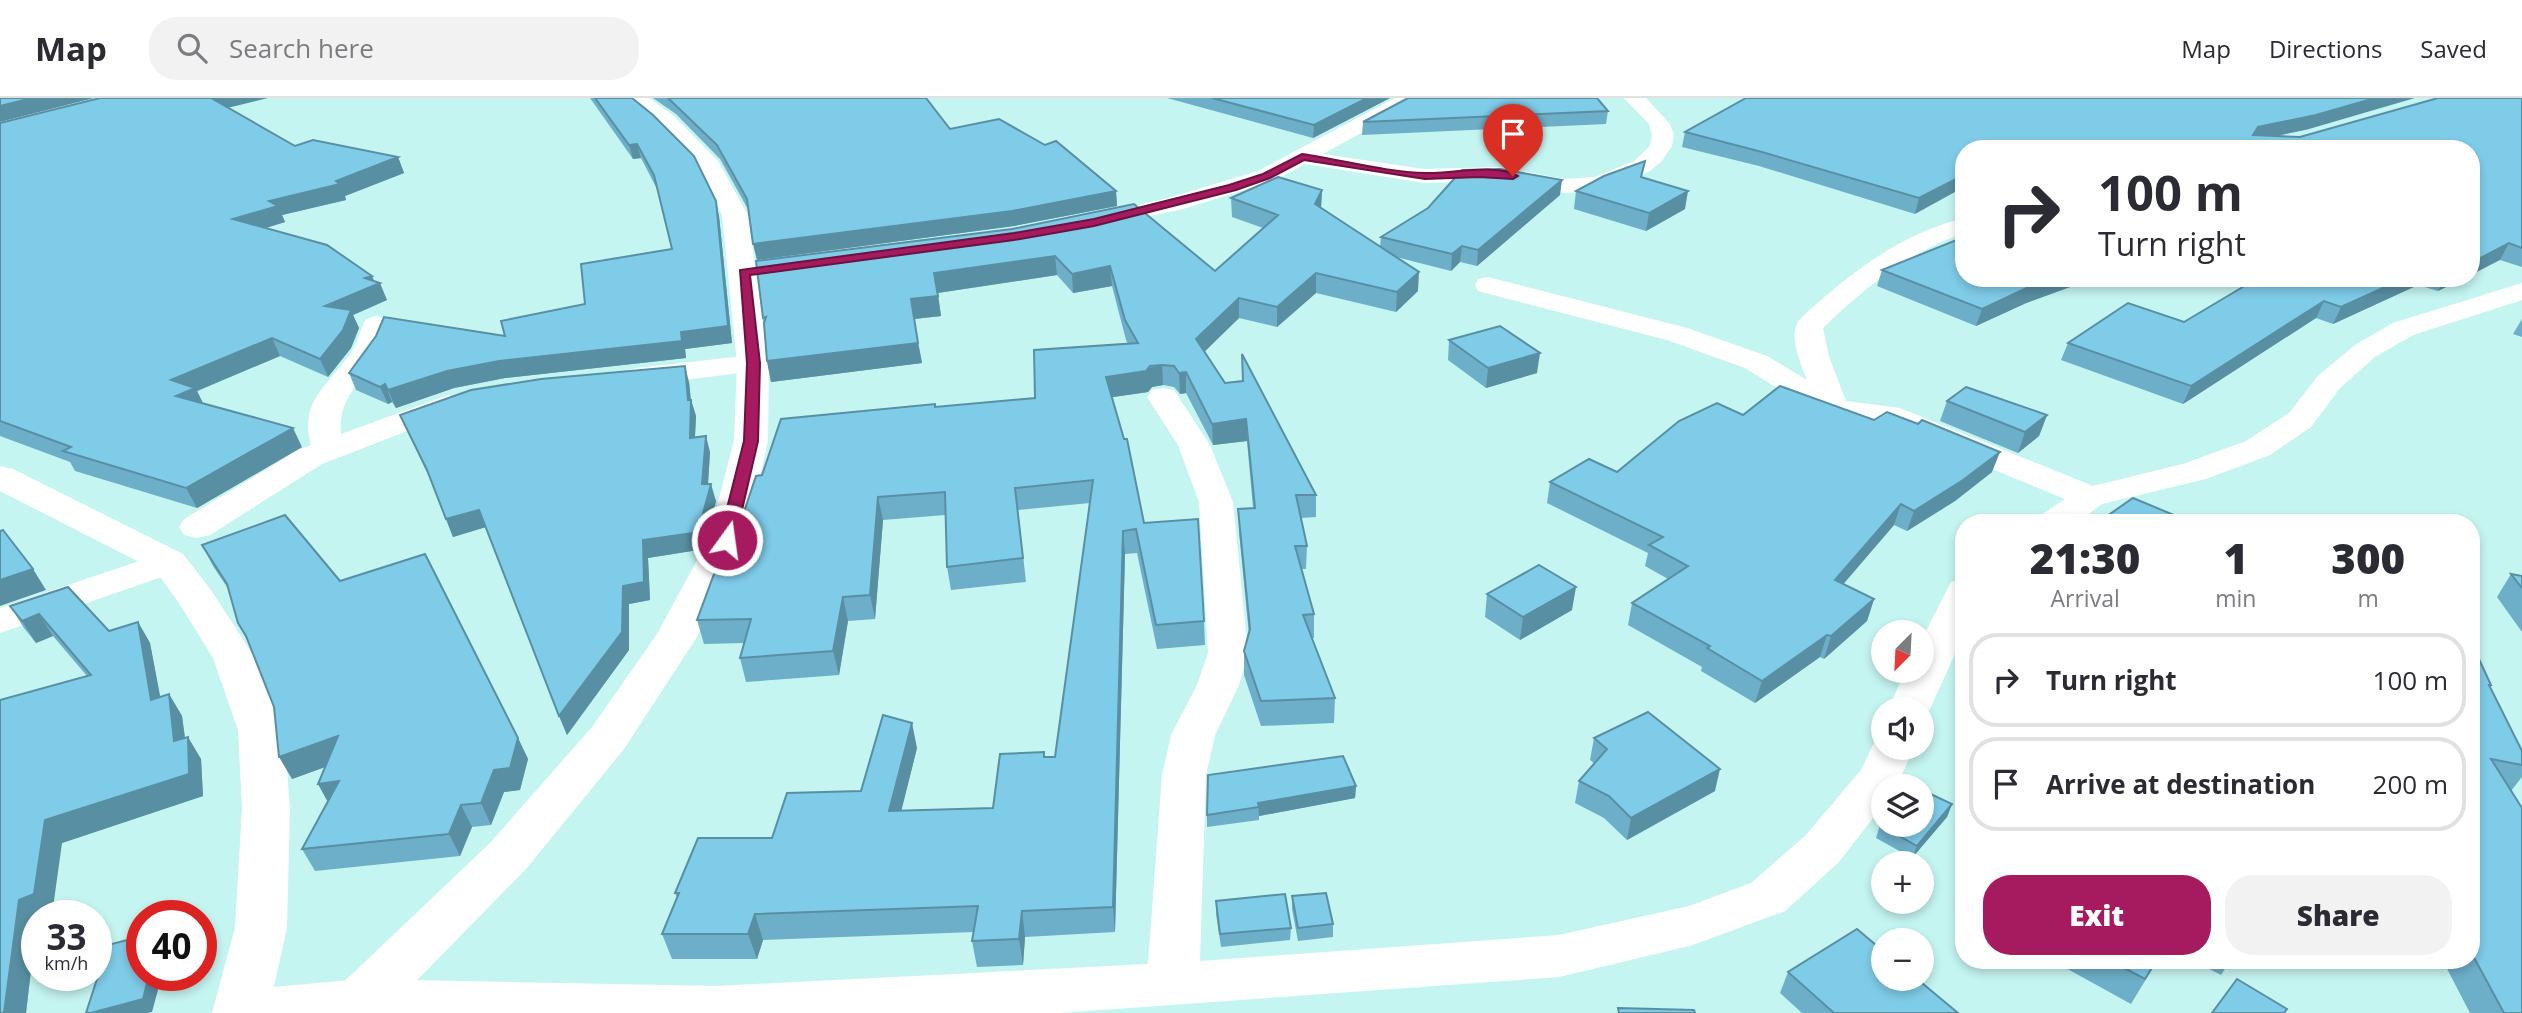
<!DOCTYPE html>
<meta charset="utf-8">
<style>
:root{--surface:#fff;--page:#f2f2f3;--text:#2b2b33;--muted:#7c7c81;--line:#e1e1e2;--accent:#a61b60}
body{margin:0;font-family:"Open Sans",sans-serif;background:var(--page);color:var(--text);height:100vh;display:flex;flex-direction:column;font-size:26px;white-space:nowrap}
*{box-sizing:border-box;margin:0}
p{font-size:23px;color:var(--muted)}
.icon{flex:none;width:38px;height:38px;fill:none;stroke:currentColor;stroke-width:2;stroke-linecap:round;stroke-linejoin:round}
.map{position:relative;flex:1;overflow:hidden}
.details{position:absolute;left:1955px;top:416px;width:525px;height:455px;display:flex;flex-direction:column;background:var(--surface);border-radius:28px;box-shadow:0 4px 10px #0003}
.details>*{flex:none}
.guide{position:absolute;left:1955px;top:42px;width:525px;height:147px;border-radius:28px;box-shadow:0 4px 10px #0003;background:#fff;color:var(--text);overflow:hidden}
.needle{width:46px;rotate:204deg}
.controls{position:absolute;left:1871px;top:522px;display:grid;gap:14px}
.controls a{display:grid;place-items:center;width:63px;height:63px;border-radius:50%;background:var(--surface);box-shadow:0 4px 10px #0003;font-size:35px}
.speed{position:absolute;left:21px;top:802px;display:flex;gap:14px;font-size:35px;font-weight:700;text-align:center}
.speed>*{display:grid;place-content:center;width:91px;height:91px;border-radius:50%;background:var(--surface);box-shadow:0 4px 10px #0003;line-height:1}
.speed small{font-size:18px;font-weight:400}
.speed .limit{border:10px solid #d22;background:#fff;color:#111}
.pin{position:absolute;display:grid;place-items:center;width:60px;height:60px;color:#fff;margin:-72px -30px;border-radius:50% 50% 50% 0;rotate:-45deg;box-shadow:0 0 7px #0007}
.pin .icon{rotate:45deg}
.me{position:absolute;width:77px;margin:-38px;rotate:14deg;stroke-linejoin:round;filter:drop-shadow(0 0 5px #0008)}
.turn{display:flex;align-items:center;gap:24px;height:147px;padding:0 28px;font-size:32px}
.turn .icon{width:91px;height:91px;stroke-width:2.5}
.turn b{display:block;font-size:49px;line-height:60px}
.eta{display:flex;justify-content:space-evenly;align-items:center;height:119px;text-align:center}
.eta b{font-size:42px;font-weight:800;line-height:49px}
.cta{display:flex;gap:14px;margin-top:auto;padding:14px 28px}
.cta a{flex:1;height:80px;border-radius:28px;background:var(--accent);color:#fff;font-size:28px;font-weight:800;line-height:80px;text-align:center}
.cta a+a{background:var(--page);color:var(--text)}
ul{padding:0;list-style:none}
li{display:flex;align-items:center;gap:21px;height:94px;margin:0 14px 10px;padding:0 14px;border:4px solid var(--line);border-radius:28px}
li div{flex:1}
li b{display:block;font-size:26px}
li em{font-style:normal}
header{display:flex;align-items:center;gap:42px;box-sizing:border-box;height:98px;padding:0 35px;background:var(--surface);border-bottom:2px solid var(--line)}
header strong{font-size:33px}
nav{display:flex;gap:38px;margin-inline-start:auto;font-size:24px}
.search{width:490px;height:63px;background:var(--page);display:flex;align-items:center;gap:18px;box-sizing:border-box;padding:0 24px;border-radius:28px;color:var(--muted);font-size:26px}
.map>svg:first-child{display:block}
</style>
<header>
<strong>Map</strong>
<div class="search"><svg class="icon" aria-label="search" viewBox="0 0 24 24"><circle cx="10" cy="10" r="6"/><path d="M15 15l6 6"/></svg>Search here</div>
<nav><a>Map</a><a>Directions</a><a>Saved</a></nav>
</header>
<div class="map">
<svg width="2522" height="915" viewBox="0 0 2522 915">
<rect width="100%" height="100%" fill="#c5f5f1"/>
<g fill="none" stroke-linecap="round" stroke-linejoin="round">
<g fill="#fff" fill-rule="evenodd">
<path d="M1395,0H1420L1417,4L1323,56L1424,71L1499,69L1564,81L1595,79L1634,63L1650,48L1652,37L1649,26L1624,0H1646L1670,26L1674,37L1672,48L1661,64L1650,73L1621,86L1598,93L1564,95L1499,83L1424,85L1305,66L1274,83L1183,111L1094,131L1085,129L1082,124L1085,119L1168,100L1258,73Z"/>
<path d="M1964,120V135C1909,154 1864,190 1823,230L1829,259L1846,303L1900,310L2093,388L2183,366L2246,343L2289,315L2318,278L2355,247L2393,225L2522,185V202L2413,237L2375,259L2340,290L2311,329L2270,357L2206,381L2102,406L2077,425H2036L2041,417L2065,401L1883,326L1822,318L1745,270L1667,242L1478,193L1475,187L1478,181L1488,179L1687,230L1767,258L1807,282C1801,266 1788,238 1799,222C1846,178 1899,136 1964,120Z"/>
<path d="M376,218L386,221L390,227C388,236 386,245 381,253C364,282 337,299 341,336L448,297L459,299L464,306L459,313L322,366L210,437L197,440L184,437L179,429L184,421L298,352L311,347C298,300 332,286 353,251C359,242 360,230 366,221Z"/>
<path d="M753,257L764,260L768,266L764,272L636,288L625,285L621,279L625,273L636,270Z"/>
<path d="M1163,290L1174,292L1210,347L1233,404L1248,555L1239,587L1215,637L1206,677L1200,863L1559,837L1689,808L1751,785L1805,738L1861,672L1877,638L1883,636V649H1914L1897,688H1883V707L1839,764L1785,813L1693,847L1559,879L1059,915H212L220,899L239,892L362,881L717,888L1148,866L1162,677L1171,637L1197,587L1208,555L1199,404L1178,347L1147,299L1152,292Z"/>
<path d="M169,453L182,456L187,464L182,472L0,535V510Z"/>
<path d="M1964,481V536L1930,611L1922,622V611H1888L1906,572H1922V541L1951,484Z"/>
</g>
<g fill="#fff" fill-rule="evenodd">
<path d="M624,0H649L674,18L718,63L748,117L769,266L768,343L746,442L697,539L624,651L526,771L385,915H321L329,898L490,745L592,629L657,536L708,442L734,343L737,266L722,117L700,71L658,28Z"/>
<path d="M0,368L13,371L183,456L211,492L255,560L284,632L290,710L287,830L268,915H212L235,830L242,710L238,632L213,560L179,505L155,472L0,393Z"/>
</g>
</g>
<g fill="#6dafc8">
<path d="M590,0H632L719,118L732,245L685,251L686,260L505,280L454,290L396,310L392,304L388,306L356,292L349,275L505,238L585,206L672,151L657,91L641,60L633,61Z"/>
<path d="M653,0H926L950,31L1116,93L1117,108L1014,128L757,162L749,113L720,61L676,16Z"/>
<path d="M1167,0H1390L1313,40Z"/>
<path d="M2522,0V169L2500,162L2471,51H1964L1915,116L1759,68L1682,49L1685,34L2309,31L2277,38L2300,39Z"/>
<path d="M228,10L295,48L398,59L404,75L345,98L346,102L282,117L285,124L265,130L374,183L387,202L353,217L359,230L351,250L328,279L280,258L197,293L203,306L302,349L197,410L75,373L70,364L0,338V25Z"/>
<path d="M1608,13L1606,26L1362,37L1363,24Z"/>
<path d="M1643,79L1685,111L1646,133L1574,111L1576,93Z"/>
<path d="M1322,92L1321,109L1380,149L1381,139L1560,97L1477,168L1460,164L1451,173L1396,159L1418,193L1396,214L1316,195L1277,229L1239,220L1205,253L1225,285L1242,283V256L1316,397V419L1301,420L1307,448L1306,471H1301L1314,516V540H1312L1335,600L1334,625L1261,628L1244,577V553L1249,537L1239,434L1238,411L1253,410L1247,343L1213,347L1186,295L1180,296L1174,289L1163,287L1152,289L1148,294L1112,299L1144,425L1204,523L1205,547L1157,551L1137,455L1125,456L1115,834L1025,839L1023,867L977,869L972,843L974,834L763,842L757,861H672L662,836L677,800L675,795L772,740L861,693L917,650L901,713L993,710L1044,659H1055L1090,405L1018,412L1026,484L951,492L947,469L945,417L883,422L875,521L848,523L839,577L746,584L740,560L744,545L704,546L697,522L762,377L936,309L1035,300L1128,246L1126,242L1112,188L1073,195L1057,177L938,195L941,218L914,221L922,265L771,284L767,263L763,220L1012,131L1215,173L1263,130L1232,119L1231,100Z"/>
<path d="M1882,172L2024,206L1976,228L1877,188Z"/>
<path d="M2258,180H2464L2438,193L2418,187L2333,226L2316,220L2183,306L2061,262L2068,245L2184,224Z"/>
<path d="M2522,221V239L2513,236Z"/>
<path d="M1449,242L1537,275L1486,290L1448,262Z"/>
<path d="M689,284L691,302L696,318L695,339L710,354L708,386L716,403L706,441L698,452L648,460L650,502L629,506V552L567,637L486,429L453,439L432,385L400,317Z"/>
<path d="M1947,303L2047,317L2039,338L2018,355L1940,323Z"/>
<path d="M1743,317L1992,374L1955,403L1907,433L1894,427L1843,486L1874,501L1867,523L1824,561L1820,559L1755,605L1701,573L1702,569L1628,527L1632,505L1668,481L1645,468L1648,455L1547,405L1550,384L1617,374Z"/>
<path d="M202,447L340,483L518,640L528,661L520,692L504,694L491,727L472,729L460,758L315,773L302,751L328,703L318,686L325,669L292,681L274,609L249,546L238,525L229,492L213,468Z"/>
<path d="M2511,476L2522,478V534L2497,499Z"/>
<path d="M1487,496L1572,512L1520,542L1485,519Z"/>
<path d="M10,508L109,533L138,524L150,545L160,599L169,596L182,618L185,639L201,661L203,698L62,745L37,824L26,915H0L2,601L87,578L53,538L36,545L24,530Z"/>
<path d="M2471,544L2491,587L2490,590L2522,653V679L2511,693L2522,915H2470L2443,863H2471Z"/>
<path d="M1594,640L1715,693L1627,742L1604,720L1575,705L1579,683L1595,666L1590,662Z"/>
<path d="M1356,688L1355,700L1259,718V722L1207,729V717Z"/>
<path d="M1952,706L1947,719L1912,760L1876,740L1880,727Z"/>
<path d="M1292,798L1333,826V839L1298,843L1292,811Z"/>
<path d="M1216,803L1291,830L1290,842L1221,849L1216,816Z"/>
<path d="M2053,863H2157L2131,906Z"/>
<path d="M2194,863H2230L2221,877Z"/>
<path d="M1788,874L1958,915H1802L1780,895Z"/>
</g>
<g fill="#598fa3">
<path d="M32,0H94L0,24V8Z"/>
<path d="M209,0H268L215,13Z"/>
<path d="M1367,0H1390L1313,40L1314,27Z"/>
<path d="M2375,0H2415L2309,31L2252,43L2253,37L2258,29Z"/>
<path d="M637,46L641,60L633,61L629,47Z"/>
<path d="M398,59L404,75L345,98L346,102L282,117L285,124L240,138L233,121L269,103L336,83Z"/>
<path d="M1964,77V89L1915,116L1919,100Z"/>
<path d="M1562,82L1560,97L1477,168L1478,152Z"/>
<path d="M1322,92L1321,110L1315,106Z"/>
<path d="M1116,93L1117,108L1014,128L757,162L753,146Z"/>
<path d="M1688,93L1685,111L1646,133L1649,115Z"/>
<path d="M716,103L719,118L732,245L685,251L686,260L505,280L454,290L396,310L388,292L447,273L499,263L681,234Z"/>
<path d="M2509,145L2500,162L2471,177V165Z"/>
<path d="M1462,148L1460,164L1451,173L1452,156Z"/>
<path d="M1055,158L1057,177L937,195L934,175Z"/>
<path d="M1110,168L1112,188L1073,195L1072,176Z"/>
<path d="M1419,174L1418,193L1396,214L1397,194Z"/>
<path d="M1316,175V195L1277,229V209Z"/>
<path d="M372,178L376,187L380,185L387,202L353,217L359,230L351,250L328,279L320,261L325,208L365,180Z"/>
<path d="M2055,180H2095L2024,206L1976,228L1982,211L2029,189Z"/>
<path d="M2405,180H2421L2418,187L2333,226L2341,209Z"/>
<path d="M2445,180H2464L2438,193Z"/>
<path d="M938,198L941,218L914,221L911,201Z"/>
<path d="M1239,200V220L1197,261L1196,241Z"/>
<path d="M2324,203L2316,220L2183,306L2191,288Z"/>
<path d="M272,240L280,258L197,293L205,309L176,298L171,282Z"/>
<path d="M918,245L922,265L771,284L767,263Z"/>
<path d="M1540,255L1537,275L1486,290L1488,270Z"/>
<path d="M1162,267L1163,287L1152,289L1148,294L1107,300L1106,279Z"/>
<path d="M685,268L689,284L691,305V302L696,318L694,357L690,340L688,302Z"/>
<path d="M1186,274V295L1180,296L1179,275Z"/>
<path d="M385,286L392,304L388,306L380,289Z"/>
<path d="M2047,317L2039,338L2018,355L2025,334Z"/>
<path d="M1246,321L1247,343L1213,347L1212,326Z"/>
<path d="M293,330L302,349L197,410L186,390Z"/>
<path d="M706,338L710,354L707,401L711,386L716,403L706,441L698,452L648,460L650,502L629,506V552L567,637L559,618L643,442L702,386Z"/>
<path d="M2000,354L1992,374L1955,403L1907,433L1914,413Z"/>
<path d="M878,399L883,422L875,521L870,497Z"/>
<path d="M1901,406L1894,427L1828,504L1835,482Z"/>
<path d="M479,412L486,429L453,439L446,421Z"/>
<path d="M1123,433L1125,456L1115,834L1113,809Z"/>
<path d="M33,471L46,492L0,508V482Z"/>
<path d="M1576,489L1572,512L1520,542L1523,519Z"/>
<path d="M843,499L848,523L839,577L833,553Z"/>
<path d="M1874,501L1867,523L1824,561L1831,538Z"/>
<path d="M39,516L53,538L36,545L22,523Z"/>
<path d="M138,524L150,545L165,624L151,602Z"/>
<path d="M1827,537L1820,559L1755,605L1762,583Z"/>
<path d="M169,596L182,618L188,665L174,643Z"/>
<path d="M912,625L917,650L895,738L889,713Z"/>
<path d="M338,638L350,660L292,681L279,659Z"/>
<path d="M188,639L201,661L203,698L62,745L52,817H37L26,915H4L19,802L45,722Z"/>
<path d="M518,640L528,661L520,692L504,694L491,727L481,705L494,672Z"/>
<path d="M1720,671L1715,693L1627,742L1631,720Z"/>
<path d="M339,683L330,708L318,686Z"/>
<path d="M1356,688L1355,700L1259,718L1258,705Z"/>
<path d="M1952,706L1947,719L1912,760L1917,748Z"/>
<path d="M461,707L472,729L460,758L449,736Z"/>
<path d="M1022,813L1025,839L1023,867L1019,841Z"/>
<path d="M755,816L763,842L757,861L748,836Z"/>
<path d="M149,877H162L152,914L147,915H91Z"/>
</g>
<g fill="#7fcce9" stroke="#598fa3" stroke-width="2">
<path d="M0,0H32L0,8Z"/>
<path d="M100,0H211L295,48L313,42L398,59L336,83L340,86L269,103L278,108L233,121L327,147L372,178L365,180L380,185L325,208L351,212L343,232L320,261L272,240L171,282L195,290L176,298L293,330L186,390L63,353L71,349L0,323V25Z"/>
<path d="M595,0H632L653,17L694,58L716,103L728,228L681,234L682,243L499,263L447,273L388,292L385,286L380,289L349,275L376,238L384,219L505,238L501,223L585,206L581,166L672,151L654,77L637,46L629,47Z"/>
<path d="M668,0H926L950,31L999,21L1045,47L1056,43L1116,93L1012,113L753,146L747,101L717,47Z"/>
<path d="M1212,0H1367L1314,27Z"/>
<path d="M1408,0H1597L1608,13L1363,24Z"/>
<path d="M1746,0H2375L2316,17L2258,29L2253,37L2300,39L2438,0H2522V150L2509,145L2471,165V51H1964V77L1919,100L1762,54L1685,34Z"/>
<path d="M1645,63L1641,79L1688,93L1649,115L1576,93L1604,78Z"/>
<path d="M1500,71L1562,82L1478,152L1462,148L1452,156L1381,139L1428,110L1462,72Z"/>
<path d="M1278,79L1322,92L1315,106L1419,174L1397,194L1316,175L1277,209L1239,200L1196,241L1225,285L1243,283L1242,256L1316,397H1296L1307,448H1295L1314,516L1303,517L1335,600L1261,603L1244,553L1250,531L1238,411L1255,410L1246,321L1212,326L1186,274L1179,275L1174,268L1162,267L1150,268L1146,273L1106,279L1124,341H1127L1144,425L1198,421L1204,523L1156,527L1136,431L1123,433L1113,809L1022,813L1019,841L972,843L978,808L755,816L748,836H662L679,795H675L698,740H772L787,695L861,693L883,617L912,625L889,713L993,710L1000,656L1044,654V659H1055L1093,382L1015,390L1023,460L947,469L945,394L878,399L870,497L843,499L833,553L740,560L751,521L697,522L717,468L742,420L756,378L762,377L781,321L935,306V309L1035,300L1034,252L1138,245L1125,222L1110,168L1072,176L1055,158L934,175L938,198L911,201L918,245L767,263L764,225L766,219L763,220L756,163L1012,131L1134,106L1215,173L1278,117L1231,100Z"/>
<path d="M1964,139V180H2055L2029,189L1982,211L1882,172Z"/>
<path d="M2258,180H2405L2341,209L2324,203L2191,288L2068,245L2128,205L2184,224Z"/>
<path d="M1500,228L1540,255L1488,270L1449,242Z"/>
<path d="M685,268L688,302H691L690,340L706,338L702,386H711L701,423L693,435L643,442L644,484L623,488L622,534L559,618L479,412L446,421L427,372L400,317L471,292L541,281Z"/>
<path d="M1780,288L1874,322L1887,314L1918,326L1922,322L2000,354L1963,382L1914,413L1901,406L1835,482L1874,501L1831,538L1827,537L1762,583L1707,550L1710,548L1632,505L1688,468L1649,447L1663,439L1550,384L1589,361L1617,374L1679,323L1717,305L1743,317Z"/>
<path d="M1966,289L2047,317L2025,334L1947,303Z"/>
<path d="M2133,400L2193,425H2097Z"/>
<path d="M285,417L340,483L425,456L518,640L510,670L494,672L481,705L461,707L449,736L302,751L339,683L318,686L338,638L279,659L274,609L246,538L238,525L227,486L202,447Z"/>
<path d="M3,432L33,471L0,482V433Z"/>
<path d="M1539,467L1576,489L1523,519L1487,496Z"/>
<path d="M2511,476L2522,478V490Z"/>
<path d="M68,489L109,533L138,524L151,602L169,596L174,643L188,639L189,676L45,722L34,796L19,802L4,915H0V602L91,577L39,516L22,523L10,508Z"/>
<path d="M2471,544L2491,587H2489L2522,653V667L2491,661L2522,710V915H2504L2471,854Z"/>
<path d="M1648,614L1720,671L1631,720L1609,698L1579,683L1607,651L1594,640Z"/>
<path d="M1343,658L1356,688L1258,705L1259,709L1207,717L1208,677Z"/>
<path d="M1922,692L1952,706L1917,748L1880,727L1883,723V726H1922Z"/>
<path d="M1326,795L1333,826L1298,830L1292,798Z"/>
<path d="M1285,796L1291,830L1220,836L1216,803Z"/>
<path d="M1857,831L1883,853V880H1916L1958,915H1834L1788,874Z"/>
<path d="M142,838V877H149L143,901L91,915H86L108,847Z"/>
<path d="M2111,863H2156L2145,881Z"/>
<path d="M2237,881L2287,911L2284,915H2212Z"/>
<path d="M1618,910L1694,912L1695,915H1619Z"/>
</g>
<path fill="#a61b60" stroke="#6c123e" stroke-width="2" d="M1302,56C1343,62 1385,74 1426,75C1449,76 1500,65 1518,78L1513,81L1479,79L1425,81L1304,62L1270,80L1236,92L1094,128L1014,142L750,177L760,265L758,343L735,442L727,447L719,442L744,343L747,265L740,172L1014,135L1094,121L1229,87L1263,76Z"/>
</svg>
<div class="controls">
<a><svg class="needle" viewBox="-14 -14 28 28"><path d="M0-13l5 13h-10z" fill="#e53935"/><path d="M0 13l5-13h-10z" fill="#7c7c81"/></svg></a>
<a><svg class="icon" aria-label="sound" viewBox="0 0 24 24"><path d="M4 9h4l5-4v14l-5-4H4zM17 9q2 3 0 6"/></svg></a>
<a><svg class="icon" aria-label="layers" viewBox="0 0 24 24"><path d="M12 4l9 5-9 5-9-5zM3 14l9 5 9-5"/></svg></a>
<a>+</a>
<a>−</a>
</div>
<div class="speed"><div>33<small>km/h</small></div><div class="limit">40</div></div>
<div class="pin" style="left:1513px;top:78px;background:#d93025"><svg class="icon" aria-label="arrive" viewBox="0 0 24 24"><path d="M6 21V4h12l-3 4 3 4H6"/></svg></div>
<svg class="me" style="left:727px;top:442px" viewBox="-20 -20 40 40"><circle r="17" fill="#a61b60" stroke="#fff" stroke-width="3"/><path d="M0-11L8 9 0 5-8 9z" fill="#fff"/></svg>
<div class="guide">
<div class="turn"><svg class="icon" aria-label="right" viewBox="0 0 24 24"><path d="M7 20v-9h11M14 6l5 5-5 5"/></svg><div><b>100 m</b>Turn right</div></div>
</div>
<section class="details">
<div class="eta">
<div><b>21:30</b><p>Arrival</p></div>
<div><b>1</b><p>min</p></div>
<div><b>300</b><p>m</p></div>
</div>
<ul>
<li><svg class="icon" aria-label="right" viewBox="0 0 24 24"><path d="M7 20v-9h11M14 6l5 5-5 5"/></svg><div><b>Turn right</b></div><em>100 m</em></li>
<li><svg class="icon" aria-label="arrive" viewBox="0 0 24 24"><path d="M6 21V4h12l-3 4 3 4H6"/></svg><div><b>Arrive at destination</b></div><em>200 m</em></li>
</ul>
<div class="cta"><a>Exit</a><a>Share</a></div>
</section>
</div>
